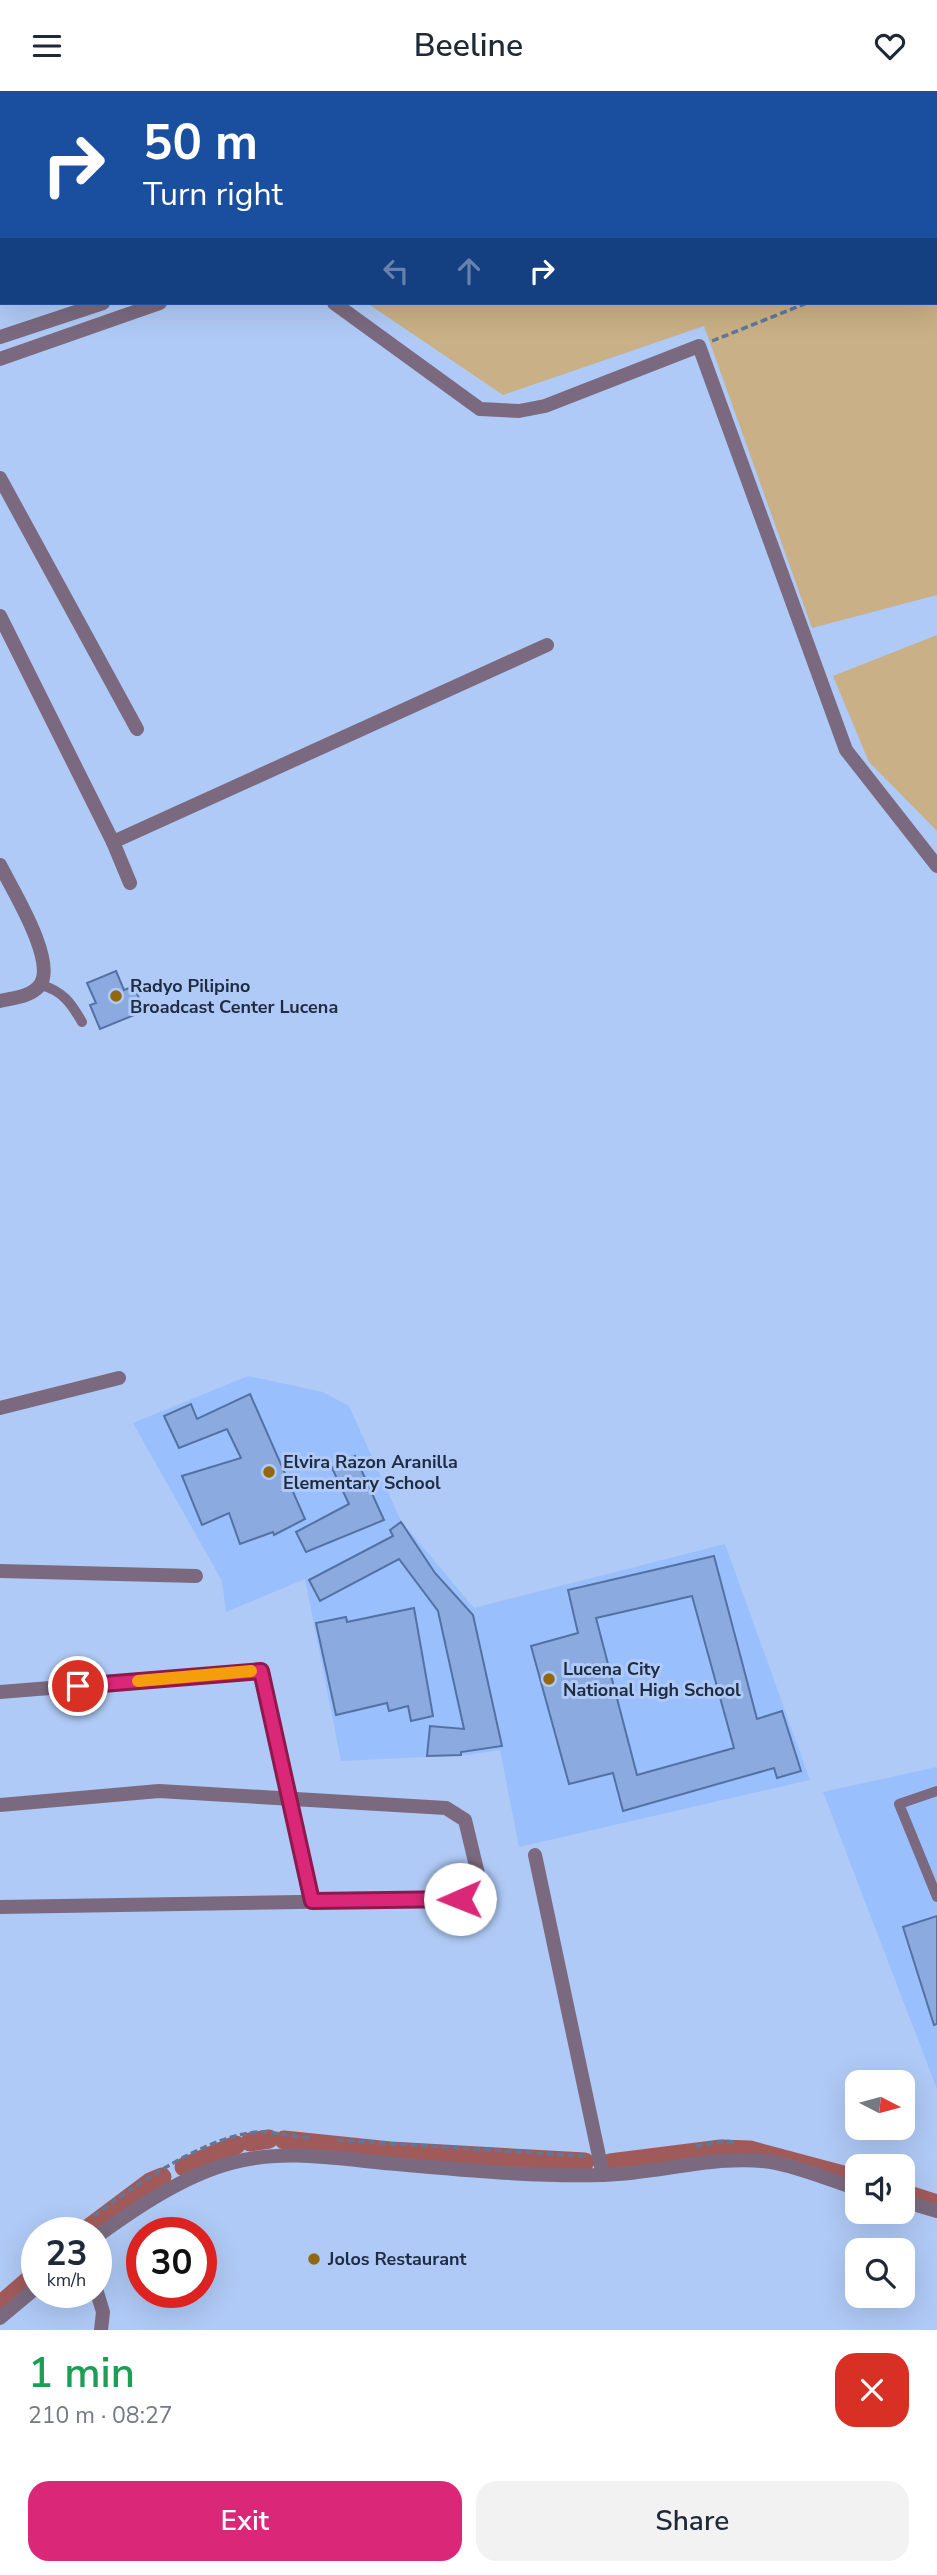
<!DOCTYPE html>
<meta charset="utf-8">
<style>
:root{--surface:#fff;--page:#f2f2f3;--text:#1f2937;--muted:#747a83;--accent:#db2777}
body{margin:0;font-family:"Nunito Sans",sans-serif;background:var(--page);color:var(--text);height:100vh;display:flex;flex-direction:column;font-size:26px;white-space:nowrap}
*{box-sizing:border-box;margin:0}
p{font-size:23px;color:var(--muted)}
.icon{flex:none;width:38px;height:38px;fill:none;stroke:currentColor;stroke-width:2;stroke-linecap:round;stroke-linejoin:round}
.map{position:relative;height:2239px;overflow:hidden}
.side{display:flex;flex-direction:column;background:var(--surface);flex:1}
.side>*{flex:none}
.hud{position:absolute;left:0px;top:0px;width:938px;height:214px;box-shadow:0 7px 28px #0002;background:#1a4fa0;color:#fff;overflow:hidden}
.needle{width:46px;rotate:96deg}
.tools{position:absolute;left:845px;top:1979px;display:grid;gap:14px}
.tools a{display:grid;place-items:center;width:70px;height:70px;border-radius:14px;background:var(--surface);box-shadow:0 7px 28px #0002;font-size:35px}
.speed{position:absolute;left:21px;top:2126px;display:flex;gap:14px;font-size:35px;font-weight:700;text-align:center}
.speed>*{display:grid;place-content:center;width:91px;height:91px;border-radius:50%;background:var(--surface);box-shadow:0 7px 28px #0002;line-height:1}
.speed small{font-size:18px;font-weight:400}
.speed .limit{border:10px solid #d22;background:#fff;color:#111}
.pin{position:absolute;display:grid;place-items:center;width:60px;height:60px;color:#fff;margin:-30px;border:4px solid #fff;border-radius:50%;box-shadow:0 2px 7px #0007}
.me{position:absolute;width:77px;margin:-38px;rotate:269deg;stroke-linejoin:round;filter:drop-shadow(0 0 5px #0008)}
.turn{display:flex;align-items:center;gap:24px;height:147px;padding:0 28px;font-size:32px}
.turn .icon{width:91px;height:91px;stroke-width:2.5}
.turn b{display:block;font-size:49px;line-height:60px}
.lanes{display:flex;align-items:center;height:66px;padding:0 28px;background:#0003;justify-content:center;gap:35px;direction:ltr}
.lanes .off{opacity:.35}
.round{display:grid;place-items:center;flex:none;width:74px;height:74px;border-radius:21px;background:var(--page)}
.overview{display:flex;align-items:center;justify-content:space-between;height:119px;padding:0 28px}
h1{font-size:42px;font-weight:600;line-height:52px;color:#1e9e55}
.action{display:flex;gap:14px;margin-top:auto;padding:14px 28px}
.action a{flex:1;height:80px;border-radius:21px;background:var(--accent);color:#fff;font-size:28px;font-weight:600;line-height:80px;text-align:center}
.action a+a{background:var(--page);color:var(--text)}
header{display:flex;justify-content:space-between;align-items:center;height:91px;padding:0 28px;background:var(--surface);font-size:32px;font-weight:600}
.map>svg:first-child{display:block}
</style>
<header><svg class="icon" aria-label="menu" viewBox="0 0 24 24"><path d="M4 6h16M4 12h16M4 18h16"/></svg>Beeline<svg class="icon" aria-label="heart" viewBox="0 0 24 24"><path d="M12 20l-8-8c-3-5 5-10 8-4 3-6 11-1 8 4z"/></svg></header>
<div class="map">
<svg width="937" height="2239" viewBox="0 0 937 2239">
<rect width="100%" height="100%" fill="#afcaf6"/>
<g fill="#9abffd">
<path d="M248,1285L323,1301L349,1315L401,1430L474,1517L725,1453L810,1689L519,1756L500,1659L467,1664L341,1670L305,1488L226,1521L222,1490L133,1332Z"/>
<path d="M937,1676V1998L823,1701Z"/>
</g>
<g fill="#c9b086">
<path d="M394,0H937V504L812,537L704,235L503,304L367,212H936V2Z"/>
<path d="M937,544V740L869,671L833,585Z"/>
</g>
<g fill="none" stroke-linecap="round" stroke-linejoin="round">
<g stroke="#a15a5a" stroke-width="19">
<path d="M284,2049L390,2060L585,2071"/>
<path d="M250,2051L269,2048"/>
<path d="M610,2072L721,2058L750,2059L858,2088"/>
<path d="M184,2076L236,2054"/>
<path d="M903,2102L937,2113"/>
<path d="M82,2142L150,2091L162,2086"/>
<path d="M0,2214L37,2182"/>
</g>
</g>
<g fill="#8aaae0" stroke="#5371a3" stroke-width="2" fill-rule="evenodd">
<path d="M116,880L124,899L134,895L144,920L100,938L90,914L96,912L87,892Z"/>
<path d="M250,1303L305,1428L274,1444L273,1441L240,1453L229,1422L202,1434L182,1385L241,1367L227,1338L179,1357L164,1325L191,1313L197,1328Z"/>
<path d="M355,1365L384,1429L306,1461L296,1441L349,1413L332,1377Z"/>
<path d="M401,1431L435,1482L473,1524L502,1655L461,1661V1664L427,1665L430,1635L464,1638L438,1520L399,1468L320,1510L309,1489L393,1445L390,1439Z"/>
<path d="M714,1465L757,1628L782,1620L801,1680L777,1687L774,1677L623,1720L613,1682L569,1693L531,1555L578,1542L568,1499ZM692,1505L734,1657L637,1684L596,1527Z"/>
<path d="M414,1517L433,1625L411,1630L408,1615L389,1620L387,1612L336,1624L316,1532L346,1526L347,1531Z"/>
<path d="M937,1825V1933L934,1934L903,1836Z"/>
</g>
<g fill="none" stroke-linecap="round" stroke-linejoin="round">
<g stroke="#637696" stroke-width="3.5" stroke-dasharray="7 3.5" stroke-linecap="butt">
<path d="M936,160H937"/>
<path d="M712,250L807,212"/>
<path d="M337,2049L585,2065"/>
<path d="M696,2055L725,2050L737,2052"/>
<path d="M94,2125C133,2095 213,2040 263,2041C280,2042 296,2046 312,2047"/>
<path d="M76,2142L83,2135"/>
</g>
<g stroke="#7b6a7f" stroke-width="10">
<path d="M41,894C63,900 71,912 82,931"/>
<path d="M937,1700L899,1713L937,1806"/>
</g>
<g stroke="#7b6a7f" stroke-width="14">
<path d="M2,0V2"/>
<path d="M0,126H2"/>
<path d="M334,212L480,318L519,320L545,315L699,255L846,659L937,775"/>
<path d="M0,387L137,638"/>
<path d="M0,525L113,751L130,792"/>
<path d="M113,751L547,554"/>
<path d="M0,774C12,798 57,870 40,894C31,906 13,907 0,910"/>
<path d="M0,1317L119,1287"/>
<path d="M0,1480L196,1485"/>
<path d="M0,1601L261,1580L312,1810"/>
<path d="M0,1714L159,1700L446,1717L465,1729L484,1808L0,1816"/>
<path d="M535,1764L603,2084"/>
<path d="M96,2198L103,2221L101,2239"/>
</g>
<g stroke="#7b6a7f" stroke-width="14">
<path d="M302,2L303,0"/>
<path d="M326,2V0"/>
<path d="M0,246L103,212"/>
<path d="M0,268L160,212"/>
<path d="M903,2110L937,2120"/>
<path d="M96,2146C136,2117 183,2085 231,2072C280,2058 334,2067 384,2072C457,2078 529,2086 602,2084C658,2083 715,2063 771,2071C800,2076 830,2089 858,2098"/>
<path d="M0,2227L37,2196"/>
</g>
</g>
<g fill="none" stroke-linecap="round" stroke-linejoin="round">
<defs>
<path id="route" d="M78,1595L261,1580L312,1810L460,1808"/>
</defs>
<use href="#route" stroke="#8e194d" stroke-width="18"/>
<use href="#route" stroke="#db2777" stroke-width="12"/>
<path stroke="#f59e0b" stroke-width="12" d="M138,1590L251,1580"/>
</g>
<g fill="#916810" stroke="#afcaf6" stroke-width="2.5">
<circle cx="116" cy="905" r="7"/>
<circle cx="269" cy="1381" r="7"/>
<circle cx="549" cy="1588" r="7"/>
<circle cx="314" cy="2168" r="7"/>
</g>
<g text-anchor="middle" stroke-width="6" stroke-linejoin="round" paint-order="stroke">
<g font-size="18" font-weight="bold" fill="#1f2b41" stroke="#afcaf6" text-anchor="start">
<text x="130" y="901">Radyo Pilipino<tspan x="130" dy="21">Broadcast Center Lucena</tspan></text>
<text x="283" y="1377">Elvira Razon Aranilla<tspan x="283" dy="21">Elementary School</tspan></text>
<text x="563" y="1584">Lucena City<tspan x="563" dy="21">National High School</tspan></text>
<text x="328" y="2174">Jolos Restaurant</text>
</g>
</g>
</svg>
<div class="tools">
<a><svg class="needle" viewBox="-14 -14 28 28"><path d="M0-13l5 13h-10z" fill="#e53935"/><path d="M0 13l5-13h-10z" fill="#747a83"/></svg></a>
<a><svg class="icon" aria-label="sound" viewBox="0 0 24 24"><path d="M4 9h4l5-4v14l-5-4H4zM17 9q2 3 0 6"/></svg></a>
<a><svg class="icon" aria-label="search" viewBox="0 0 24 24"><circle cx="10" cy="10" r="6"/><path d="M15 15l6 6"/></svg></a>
</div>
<div class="speed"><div>23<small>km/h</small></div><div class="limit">30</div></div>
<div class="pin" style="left:78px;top:1595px;background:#d93025"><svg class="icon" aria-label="arrive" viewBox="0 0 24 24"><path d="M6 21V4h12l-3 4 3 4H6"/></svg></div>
<svg class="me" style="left:460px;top:1808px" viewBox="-20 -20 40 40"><circle r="19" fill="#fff"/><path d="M0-13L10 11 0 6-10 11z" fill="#db2777"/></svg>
<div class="hud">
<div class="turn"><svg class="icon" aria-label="right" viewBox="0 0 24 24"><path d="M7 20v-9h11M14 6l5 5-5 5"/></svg><div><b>50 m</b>Turn right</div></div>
<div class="lanes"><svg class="icon off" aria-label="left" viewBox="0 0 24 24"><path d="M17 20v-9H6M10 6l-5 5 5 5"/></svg><svg class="icon off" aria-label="ahead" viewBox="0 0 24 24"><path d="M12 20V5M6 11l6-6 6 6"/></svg><svg class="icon" aria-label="right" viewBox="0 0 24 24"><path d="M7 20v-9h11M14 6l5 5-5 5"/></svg></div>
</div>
</div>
<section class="side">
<div class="overview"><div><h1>1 min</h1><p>210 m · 08:27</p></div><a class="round" style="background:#d93025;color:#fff"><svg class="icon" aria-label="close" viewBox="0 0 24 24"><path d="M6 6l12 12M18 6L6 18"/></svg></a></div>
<div class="action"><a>Exit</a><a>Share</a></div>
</section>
